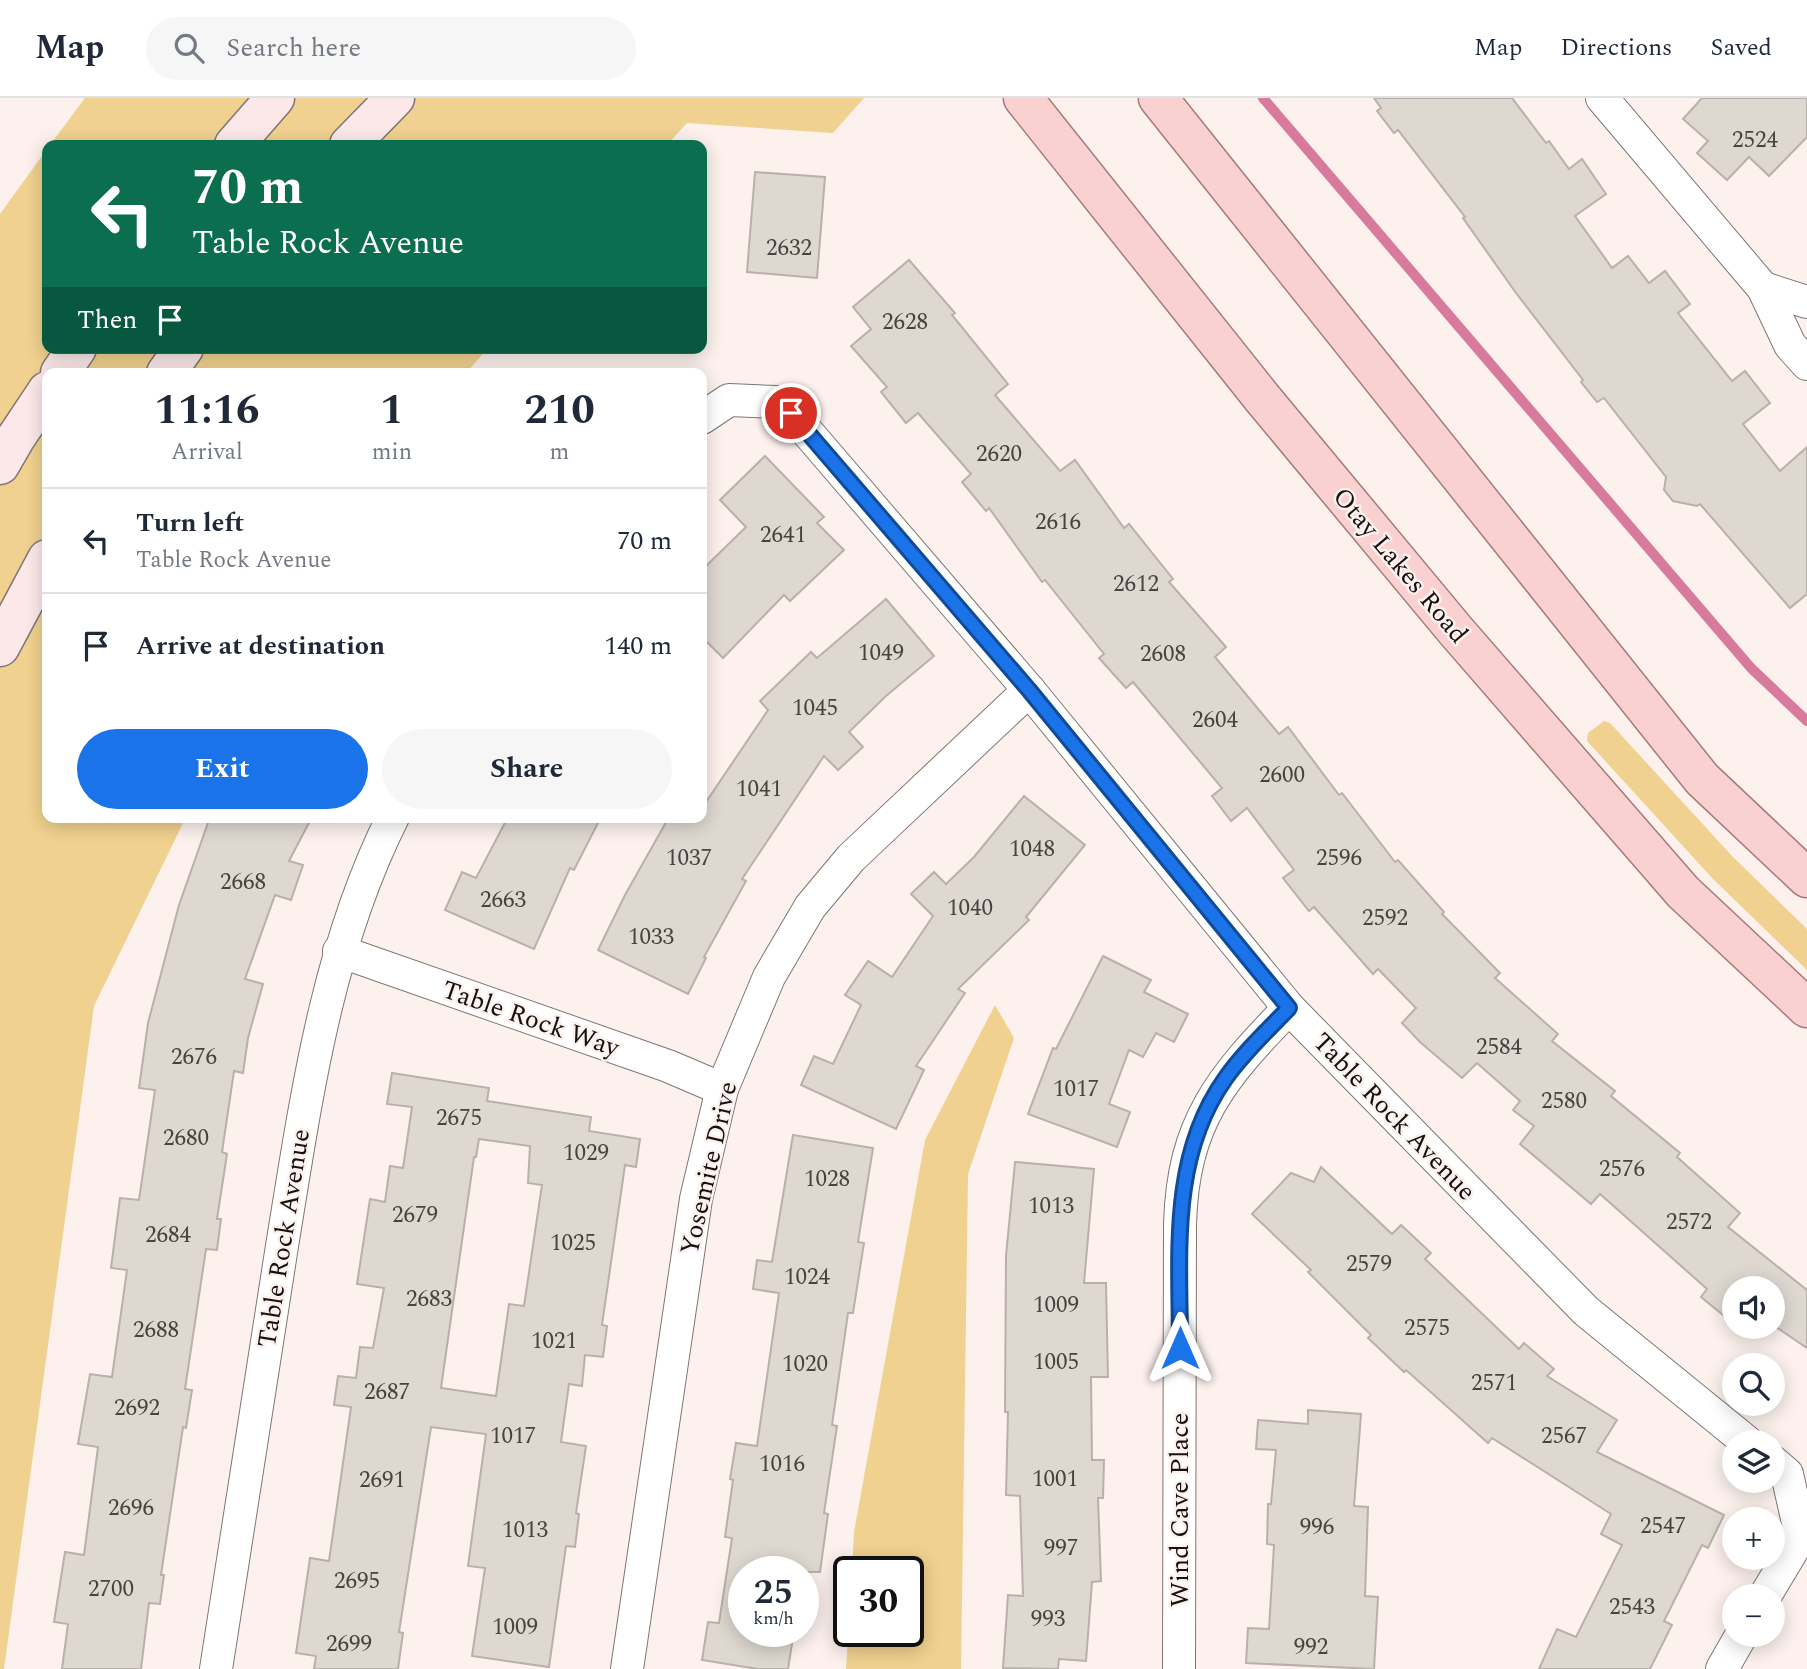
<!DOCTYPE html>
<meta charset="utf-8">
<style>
:root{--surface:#fff;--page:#f6f6f7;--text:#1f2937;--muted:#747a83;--line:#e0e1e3;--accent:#1a73e8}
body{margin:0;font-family:Spectral,serif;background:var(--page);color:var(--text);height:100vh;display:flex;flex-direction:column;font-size:26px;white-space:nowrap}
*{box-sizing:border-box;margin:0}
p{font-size:23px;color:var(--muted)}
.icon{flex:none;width:38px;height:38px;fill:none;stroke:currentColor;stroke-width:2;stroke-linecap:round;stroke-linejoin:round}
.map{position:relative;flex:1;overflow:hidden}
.side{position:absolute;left:42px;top:270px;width:665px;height:455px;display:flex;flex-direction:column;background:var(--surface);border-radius:14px;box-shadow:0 4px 18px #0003}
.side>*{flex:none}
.hud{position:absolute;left:42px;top:42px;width:665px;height:214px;border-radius:14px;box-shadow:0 4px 18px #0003;background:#0b6e4f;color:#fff;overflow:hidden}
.tools{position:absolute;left:1722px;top:1178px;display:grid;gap:14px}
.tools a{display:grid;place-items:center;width:63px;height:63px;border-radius:50%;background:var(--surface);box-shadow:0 4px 18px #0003;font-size:35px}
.speed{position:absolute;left:728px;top:1458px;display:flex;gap:14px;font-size:35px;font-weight:700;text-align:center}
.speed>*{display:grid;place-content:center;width:91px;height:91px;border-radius:50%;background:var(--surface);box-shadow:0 4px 18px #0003;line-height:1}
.speed small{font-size:18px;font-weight:400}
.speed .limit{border:4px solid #111;border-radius:10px;background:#fff;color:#111}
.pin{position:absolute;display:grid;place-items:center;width:60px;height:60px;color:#fff;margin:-30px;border:4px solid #fff;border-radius:50%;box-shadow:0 2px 7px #0007}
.me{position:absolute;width:77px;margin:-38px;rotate:0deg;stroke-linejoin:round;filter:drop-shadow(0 0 5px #0008)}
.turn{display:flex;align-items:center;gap:24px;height:147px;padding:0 35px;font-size:32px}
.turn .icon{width:91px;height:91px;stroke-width:2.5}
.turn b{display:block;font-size:49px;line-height:60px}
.then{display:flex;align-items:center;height:66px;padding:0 35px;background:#0003;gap:14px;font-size:26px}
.eta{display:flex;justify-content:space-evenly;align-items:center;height:119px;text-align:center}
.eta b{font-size:42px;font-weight:700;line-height:49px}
.cta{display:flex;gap:14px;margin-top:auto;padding:14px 35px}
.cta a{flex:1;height:80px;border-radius:42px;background:var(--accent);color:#fff;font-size:28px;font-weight:700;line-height:80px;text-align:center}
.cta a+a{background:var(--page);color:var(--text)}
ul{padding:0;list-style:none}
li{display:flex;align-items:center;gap:21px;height:105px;padding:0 35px;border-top:2px solid var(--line)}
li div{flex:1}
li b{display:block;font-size:26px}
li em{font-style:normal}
header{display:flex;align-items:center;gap:42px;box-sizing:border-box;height:98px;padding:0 35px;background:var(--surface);border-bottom:2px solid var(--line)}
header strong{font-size:33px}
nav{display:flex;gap:38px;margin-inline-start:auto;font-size:24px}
.search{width:490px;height:63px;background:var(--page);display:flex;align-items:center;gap:18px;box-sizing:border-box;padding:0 24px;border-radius:38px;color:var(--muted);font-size:26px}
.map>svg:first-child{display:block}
</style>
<header>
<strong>Map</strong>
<div class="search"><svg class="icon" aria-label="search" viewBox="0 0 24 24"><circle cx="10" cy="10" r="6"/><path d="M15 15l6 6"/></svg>Search here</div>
<nav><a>Map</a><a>Directions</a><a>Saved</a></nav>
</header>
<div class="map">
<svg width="1807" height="1571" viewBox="0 0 1807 1571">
<rect width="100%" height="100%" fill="#fcf1ed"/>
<g fill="#f0d18f">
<path d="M85,0H864L833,35L687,25L667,47H50Z"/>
<path d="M47,51V250H488L466,275H47V719H186L94,908L4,1571H0V116Z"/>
<path d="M1604,623L1610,625L1732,758L1807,831V872L1713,781L1587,643L1588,635Z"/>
<path d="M995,907L1014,940L968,1076L961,1571H846L849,1522V1533H908V1474L852,1473L854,1434L925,1042Z"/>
</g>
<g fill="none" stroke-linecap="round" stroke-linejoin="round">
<path stroke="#d87a9b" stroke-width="10" d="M1263,0L1751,570L1807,623"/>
</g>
<g fill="#dfd8d1" stroke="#b8b0aa" stroke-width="2" fill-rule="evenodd">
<path d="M1374,0H1512L1546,45L1549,43L1569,71L1582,61L1606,96L1575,118L1612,170L1628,158L1649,185L1665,173L1690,206L1678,215L1732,283L1745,273L1770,305L1743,326L1780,373L1807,349V496L1790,510L1700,406L1697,408L1673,403L1664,392L1666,379L1604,300L1597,304L1581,284L1583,282L1516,195L1463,120L1465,119L1398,32L1394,35L1377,13L1381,10Z"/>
<path d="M1702,0H1807V39L1769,78L1749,59L1727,82L1697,55L1708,43L1683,21Z"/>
<path d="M755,74L825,79L817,180L747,174Z"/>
<path d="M909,162L955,215L952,217L1008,286L995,297L1060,373L1075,362L1124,430L1129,426L1173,481L1169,484L1226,549L1215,559L1279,636L1288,629L1339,697L1342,695L1395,764L1398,762L1444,814L1442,816L1500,875L1495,880L1558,936L1552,943L1615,993L1611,998L1680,1055L1677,1059L1740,1115L1728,1129L1807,1192V1250L1773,1227V1190H1734V1226L1701,1199L1707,1191L1600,1096L1591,1106L1520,1046L1534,1028L1513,1012L1520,1003L1477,965L1462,980L1420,944L1402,925L1416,910L1378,871L1373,876L1314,809L1309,813L1283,780L1294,772L1247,710L1231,723L1212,698L1222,690L1133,584L1126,590L1099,560L1104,556L1045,482L1042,484L989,410L986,413L962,384L971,376L918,315L906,325L881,294L887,289L851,248L871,231L853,209Z"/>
<path d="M765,358L824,419L817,425L844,452L790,503L784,497L723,560L702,539V472L746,429L720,402Z"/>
<path d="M886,501L934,558L886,598L849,634L863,649L838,672L824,658L742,781L746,783L704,859L706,860L688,896L598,852L625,797L669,719H702V710L768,612L760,603L811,554L817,560Z"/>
<path d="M1024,698L1085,747L1026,819L1029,822L958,891L965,895L916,968L924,972L896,1031L801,987L814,958L833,966L861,907L845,897L868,863L892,879L933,818L911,796L934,774L946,786L974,759Z"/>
<path d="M210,719H312L289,763L303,767L291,802L275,797L245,881L263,886L248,940L243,975L234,973L222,1054L227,1056L217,1121H221L217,1152L206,1151L185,1291L192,1292L186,1330L183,1329L161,1477H164L160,1506L149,1505L141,1571H62L68,1526L54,1524L65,1454L84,1457L98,1349L78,1346L90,1276L112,1279L127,1172L111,1170L120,1100L139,1102L155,992L139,990L148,925L179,807Z"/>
<path d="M508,719H601L574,772L570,770L534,851L445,812L462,774L476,780Z"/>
<path d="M1103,858L1151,882L1144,894L1188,916L1174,944L1156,935L1143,959L1129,952L1109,1006L1130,1014L1117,1049L1028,1016L1053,950L1056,951Z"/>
<path d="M392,975L489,990L487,1003L591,1019L589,1033L640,1041L636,1069L625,1067L602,1227L607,1228L603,1259L585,1257L582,1288L569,1286L561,1344L586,1348L576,1415L579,1416L575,1449L566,1448L549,1569L472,1558L485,1470L468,1468L486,1336L431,1329L399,1534L403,1535L398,1571H314L316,1558L296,1555L310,1460L329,1463L351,1309L334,1307L338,1278L356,1280L360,1249L373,1250L384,1190L357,1186L370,1101L385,1104L390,1068L403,1070L412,1009L387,1006ZM479,1041L530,1048L528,1085L542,1087L524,1208L509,1206L496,1298L441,1290L474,1059H476Z"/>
<path d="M793,1037L873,1050L858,1144L864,1145L853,1215H848L832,1327L837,1328L824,1415L828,1416L820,1474H744V1533H794L788,1571H758L702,1562L708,1524L719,1525L732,1440L725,1439L733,1382L730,1381L736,1345L757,1348L779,1195L753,1191L757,1162L772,1164Z"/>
<path d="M1015,1064L1094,1071L1084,1185H1106L1108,1279H1091L1092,1362H1104L1103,1400H1098L1101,1483L1092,1484L1086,1563L1059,1561L1058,1571L1003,1570L1008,1497L1023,1498L1020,1398L1006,1397L1008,1314H1005L1006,1158Z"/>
<path d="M1321,1069L1392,1136L1401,1127L1431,1155L1425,1161L1519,1251L1524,1245L1554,1271L1547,1278L1617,1322L1597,1354L1724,1417L1708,1450L1702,1447L1664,1523L1672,1527L1650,1571H1539L1557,1531L1576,1539L1622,1447L1601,1436L1611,1416L1492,1340L1488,1345L1406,1272L1404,1274L1368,1240L1371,1237L1308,1174L1311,1172L1252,1116L1291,1075L1314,1084Z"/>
<path d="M1308,1312L1361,1316L1354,1408L1368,1409L1365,1498L1378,1499L1374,1571L1246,1565L1248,1530L1269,1531L1274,1447L1267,1446L1268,1406H1271L1276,1352L1256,1351L1258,1322L1308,1326Z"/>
</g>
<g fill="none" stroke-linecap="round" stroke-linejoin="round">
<defs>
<g id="minor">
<path d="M1602,0L1763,190L1790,247L1807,266"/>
<path d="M1763,190L1807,204"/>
<path d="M702,320L729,302L776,304L791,315L1029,592L1289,910L1586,1213L1747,1344"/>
<path d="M339,853L668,968L722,991"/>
<path d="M1765,1498L1801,1438L1787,1376L1773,1364"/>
<path d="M216,1571C237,1430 259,1289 282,1148C306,1002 326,852 393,719"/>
<path d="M627,1571L696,1101L722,991L769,879L810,809L851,760L1029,592"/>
<path d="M1179,1571L1180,1126C1183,1024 1221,980 1289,910"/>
<path d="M1722,1571L1742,1536"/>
</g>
<g id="secondary">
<path d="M234,47L275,0"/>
<path d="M349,47L395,0"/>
<path d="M60,275L77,250"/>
<path d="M166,275L184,250"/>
<path d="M0,367L15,341L47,293"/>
<path d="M0,549L47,461"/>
</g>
<g id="primary">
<path d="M1023,0L1263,301L1456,533L1683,794L1807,910"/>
<path d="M1158,0L1702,681L1807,780"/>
</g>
</defs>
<use href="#minor" stroke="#7f7673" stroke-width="34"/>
<use href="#secondary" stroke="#7f7673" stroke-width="41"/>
<use href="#primary" stroke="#a77a79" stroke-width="41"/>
<use href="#minor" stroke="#fff" stroke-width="32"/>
<use href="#secondary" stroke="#fce8e8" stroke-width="38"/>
<use href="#primary" stroke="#f9d1d1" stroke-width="38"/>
</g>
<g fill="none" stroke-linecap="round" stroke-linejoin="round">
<defs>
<path id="route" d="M791,315L1029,592L1289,910C1267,933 1243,955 1225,981C1169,1060 1180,1158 1180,1250"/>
</defs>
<use href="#route" stroke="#114b97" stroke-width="18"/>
<use href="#route" stroke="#1a73e8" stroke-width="12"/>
</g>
<g text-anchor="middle" stroke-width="5" stroke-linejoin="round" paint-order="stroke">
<g font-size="23" fill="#484340">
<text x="1755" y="49">2524</text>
<text x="789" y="157">2632</text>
<text x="905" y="231">2628</text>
<text x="999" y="363">2620</text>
<text x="1058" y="431">2616</text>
<text x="783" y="444">2641</text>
<text x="1136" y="493">2612</text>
<text x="881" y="562">1049</text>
<text x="1163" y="563">2608</text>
<text x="815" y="617">1045</text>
<text x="1215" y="629">2604</text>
<text x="1282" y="684">2600</text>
<text x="759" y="698">1041</text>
<text x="1032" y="758">1048</text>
<text x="689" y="767">1037</text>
<text x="1339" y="767">2596</text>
<text x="243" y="791">2668</text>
<text x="503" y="809">2663</text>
<text x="970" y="817">1040</text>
<text x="1385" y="827">2592</text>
<text x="651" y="846">1033</text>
<text x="1499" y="956">2584</text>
<text x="194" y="966">2676</text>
<text x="1076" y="998">1017</text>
<text x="1564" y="1010">2580</text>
<text x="459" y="1027">2675</text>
<text x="186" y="1047">2680</text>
<text x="586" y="1062">1029</text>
<text x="1622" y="1078">2576</text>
<text x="827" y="1088">1028</text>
<text x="1051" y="1115">1013</text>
<text x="415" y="1124">2679</text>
<text x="1689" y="1131">2572</text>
<text x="168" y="1144">2684</text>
<text x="573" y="1152">1025</text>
<text x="1369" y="1173">2579</text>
<text x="807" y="1186">1024</text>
<text x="429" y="1208">2683</text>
<text x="1056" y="1214">1009</text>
<text x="1427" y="1237">2575</text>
<text x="156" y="1239">2688</text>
<text x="554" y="1250">1021</text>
<text x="1056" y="1271">1005</text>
<text x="805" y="1273">1020</text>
<text x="1494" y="1292">2571</text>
<text x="387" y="1301">2687</text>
<text x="137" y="1317">2692</text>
<text x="513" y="1345">1017</text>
<text x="1564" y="1345">2567</text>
<text x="782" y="1373">1016</text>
<text x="1055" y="1388">1001</text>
<text x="382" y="1389">2691</text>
<text x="131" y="1417">2696</text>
<text x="1663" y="1435">2547</text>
<text x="1317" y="1436">996</text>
<text x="525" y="1439">1013</text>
<text x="1061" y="1457">997</text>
<text x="357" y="1490">2695</text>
<text x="111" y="1498">2700</text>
<text x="1632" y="1516">2543</text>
<text x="1048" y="1528">993</text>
<text x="515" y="1536">1009</text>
<text x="349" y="1553">2699</text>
<text x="1311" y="1556">992</text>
</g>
<g font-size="26" fill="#151110" stroke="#fcf1ed">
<text transform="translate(1401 467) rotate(50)" y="9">Otay Lakes Road</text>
<text transform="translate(531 920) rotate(19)" y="9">Table Rock Way</text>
<text transform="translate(1395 1018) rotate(46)" y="9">Table Rock Avenue</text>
<text transform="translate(708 1070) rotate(-77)" y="9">Yosemite Drive</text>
<text transform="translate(283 1140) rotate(-81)" y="9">Table Rock Avenue</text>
<text transform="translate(1179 1412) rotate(-90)" y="9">Wind Cave Place</text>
</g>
</g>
</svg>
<div class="tools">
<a><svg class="icon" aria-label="sound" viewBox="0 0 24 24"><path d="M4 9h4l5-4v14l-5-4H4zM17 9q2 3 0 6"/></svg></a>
<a><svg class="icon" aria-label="search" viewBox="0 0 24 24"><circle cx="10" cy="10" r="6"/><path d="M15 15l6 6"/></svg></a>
<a><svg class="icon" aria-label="layers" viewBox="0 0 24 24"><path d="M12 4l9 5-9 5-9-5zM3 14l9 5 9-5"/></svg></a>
<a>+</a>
<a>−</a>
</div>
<div class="speed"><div>25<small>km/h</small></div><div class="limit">30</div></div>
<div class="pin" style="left:791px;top:315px;background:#d93025"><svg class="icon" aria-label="arrive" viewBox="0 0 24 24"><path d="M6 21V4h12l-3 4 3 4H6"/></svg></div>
<svg class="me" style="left:1180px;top:1250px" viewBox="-20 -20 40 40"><path d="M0-17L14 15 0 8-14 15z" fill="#1a73e8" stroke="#fff" stroke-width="4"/></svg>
<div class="hud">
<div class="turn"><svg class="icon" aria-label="left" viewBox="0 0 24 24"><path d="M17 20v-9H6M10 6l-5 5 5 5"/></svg><div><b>70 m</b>Table Rock Avenue</div></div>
<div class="then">Then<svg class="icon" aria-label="arrive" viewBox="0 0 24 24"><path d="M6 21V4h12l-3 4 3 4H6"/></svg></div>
</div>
<section class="side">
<div class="eta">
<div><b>11:16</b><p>Arrival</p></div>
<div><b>1</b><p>min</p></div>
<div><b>210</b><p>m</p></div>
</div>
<ul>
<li><svg class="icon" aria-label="left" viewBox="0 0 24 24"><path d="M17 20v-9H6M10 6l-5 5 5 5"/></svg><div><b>Turn left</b><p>Table Rock Avenue</p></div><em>70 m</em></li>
<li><svg class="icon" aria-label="arrive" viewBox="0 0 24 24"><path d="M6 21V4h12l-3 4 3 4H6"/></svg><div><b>Arrive at destination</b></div><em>140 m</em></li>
</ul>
<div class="cta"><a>Exit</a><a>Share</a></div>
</section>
</div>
